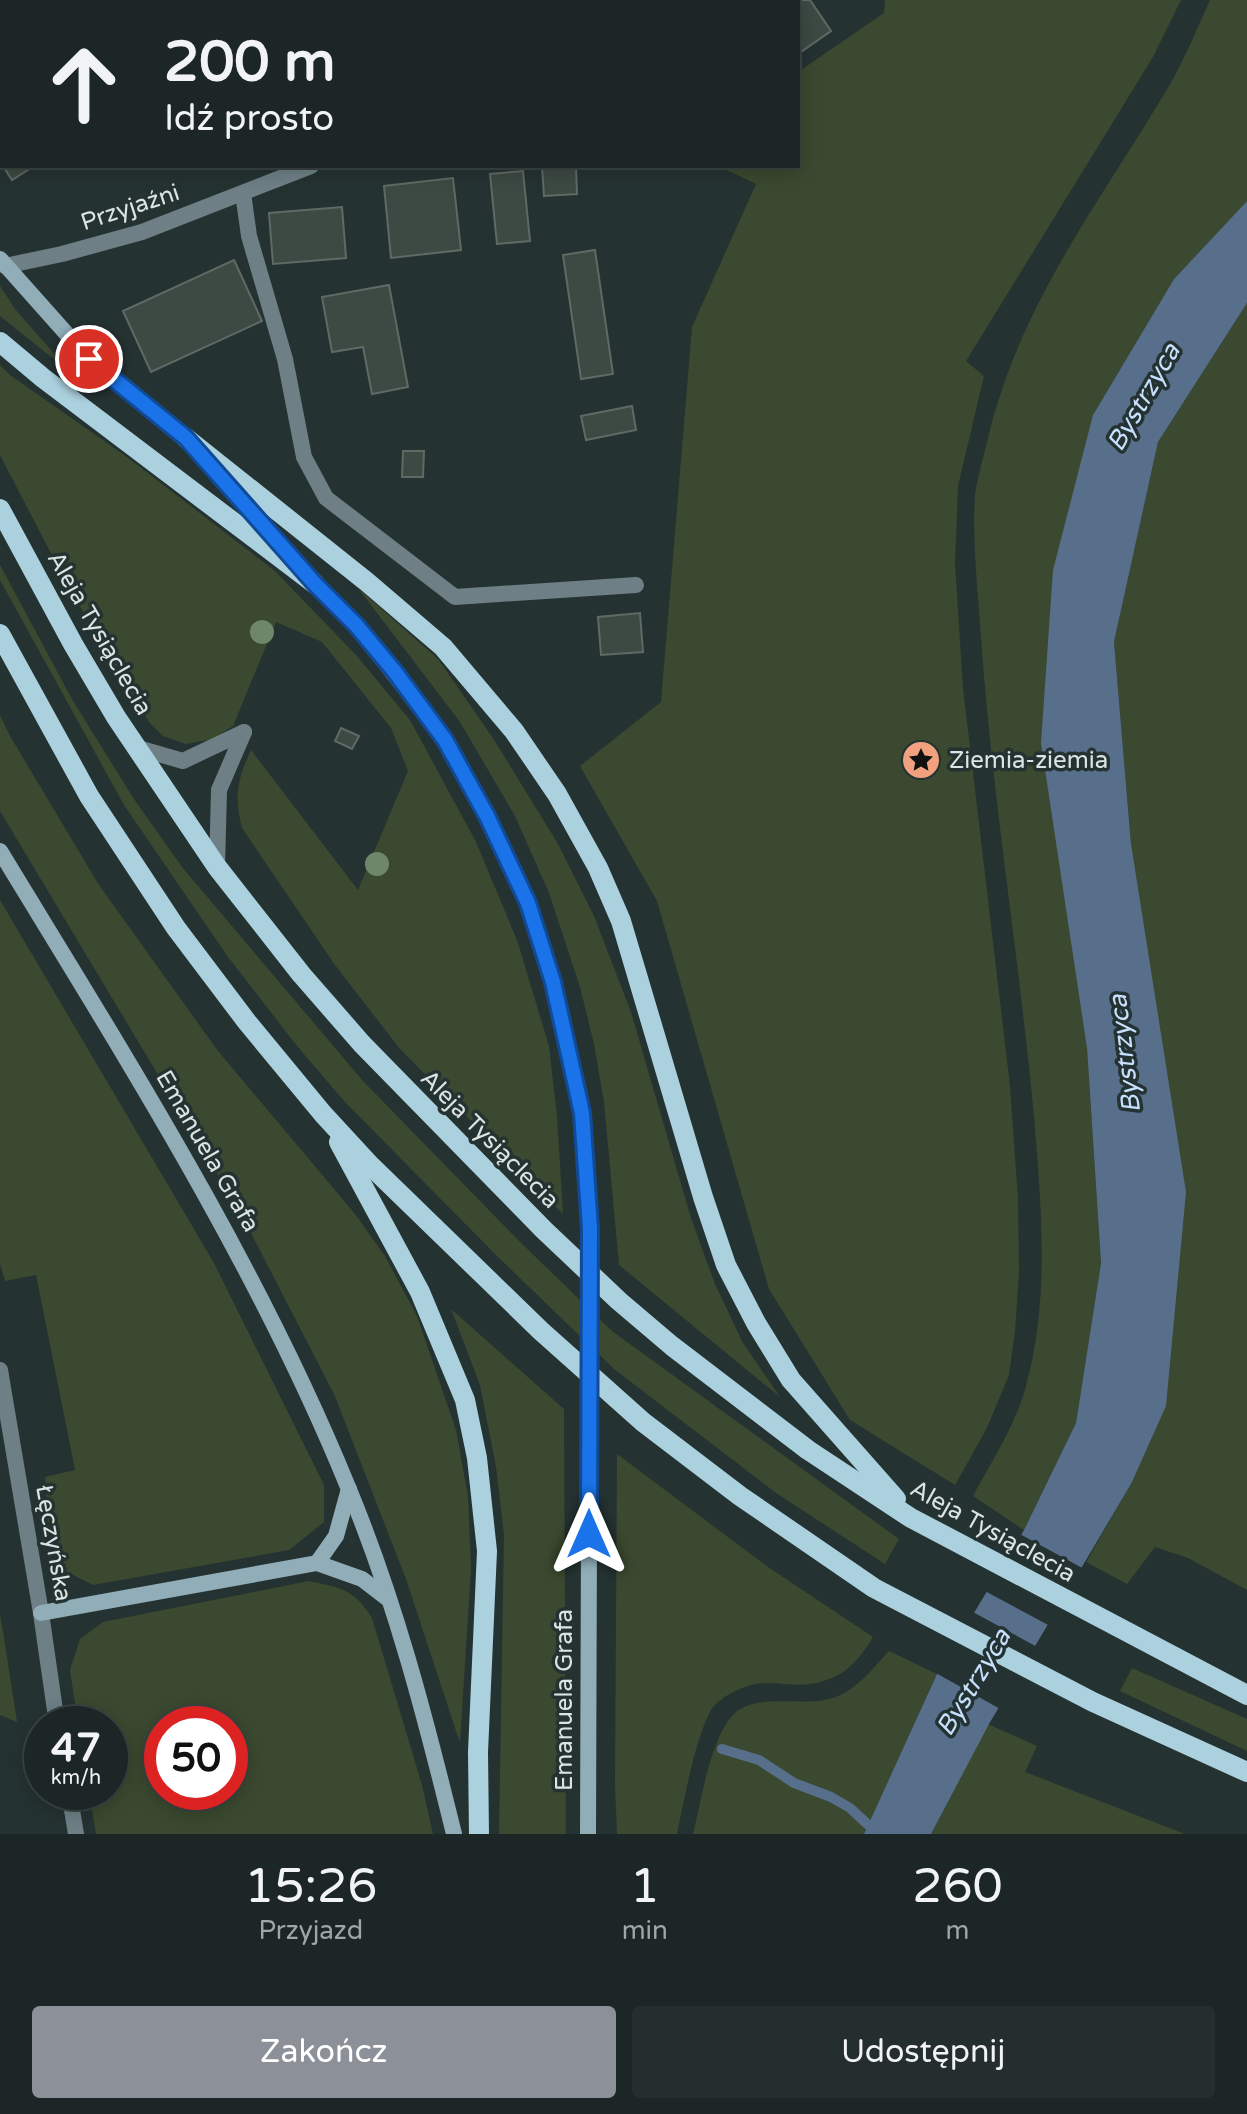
<!DOCTYPE html>
<html lang="pl">
<meta charset="utf-8">
<style>
:root{--surface:#1c2626;--page:#252e2e;--text:#f1f3f6;--muted:#a0a5a7;--line:#3a4343;--accent:#8c9099}
body{margin:0;font-family:"Varela Round",sans-serif;background:var(--page);color:var(--text);height:100vh;display:flex;flex-direction:column;font-size:30px;white-space:nowrap}
*{box-sizing:border-box;margin:0}
p{font-size:26px;color:var(--muted)}
.icon{flex:none;width:44px;height:44px;fill:none;stroke:currentColor;stroke-width:2;stroke-linecap:round;stroke-linejoin:round}
.map{position:relative;height:1834px;overflow:hidden}
.sheet{display:flex;flex-direction:column;background:var(--surface);flex:1}
.sheet>*{flex:none}
.guide{position:absolute;left:0px;top:0px;width:800px;height:168px;box-shadow:0 4px 20px #0003,0 0 0 2px var(--line);background:#1c2626;color:var(--text);overflow:hidden}
.speed{position:absolute;left:24px;top:1706px;display:flex;gap:16px;font-size:40px;font-weight:700;text-align:center}
.speed>*{display:grid;place-content:center;width:104px;height:104px;border-radius:50%;background:var(--surface);box-shadow:0 4px 20px #0003,0 0 0 2px var(--line);line-height:1}
.speed small{font-size:20px;font-weight:400}
.speed .limit{border:12px solid #d22;background:#fff;color:#111}
.pin{position:absolute;display:grid;place-items:center;width:68px;height:68px;color:#fff;margin:-34px;border:4px solid #fff;border-radius:50%;box-shadow:0 2px 8px #0007}
.me{position:absolute;width:88px;margin:-44px;rotate:0deg;stroke-linejoin:round;filter:drop-shadow(0 0 6px #0008)}
.turn{display:flex;align-items:center;gap:28px;height:168px;padding:0 32px;font-size:36px}
.turn .icon{width:104px;height:104px;stroke-width:2.5}
.turn b{display:block;font-size:56px;line-height:68px}
.eta{display:flex;justify-content:space-evenly;align-items:center;height:136px;text-align:center}
.eta b{font-size:48px;font-weight:600;line-height:56px}
.button{display:flex;gap:16px;margin-top:auto;padding:16px 32px}
.button a{flex:1;height:92px;border-radius:8px;background:var(--accent);color:#fff;font-size:32px;font-weight:600;line-height:92px;text-align:center}
.button a+a{background:var(--page);color:var(--text)}
.map>svg:first-child{display:block}
</style>
<div class="map">
<svg width="1247" height="1834" viewBox="0 0 1247 1834">
<rect width="100%" height="100%" fill="#253232"/>
<g fill="#3a492f" fill-rule="evenodd">
<path d="M885,0H1181L1153,57L966,361L984,376L958,486L955,564L963,688L1010,1086L1018,1198L1019,1273L1015,1331L1009,1375L987,1428L955,1485L850,1420L769,1289L657,901L580,766L661,702L692,327L756,184L718,166H798V72L884,13Z"/>
<path d="M1210,0H1247V201L1174,279L1093,415L1087,1048L1101,1263L1076,1423L1024,1530L973,1496C993,1459 1017,1423 1027,1382C1050,1296 1041,1203 1034,1116C1019,956 992,797 981,637C978,591 972,542 975,495C977,478 983,459 987,442C1019,304 1099,204 1169,86C1185,59 1197,28 1210,0Z"/>
<path d="M0,286L15,309L71,373L0,316Z"/>
<path d="M1247,303V1590L1188,1558L1155,1547L1127,1584L1086,1562L1131,1484V844L1114,642L1158,442Z"/>
<path d="M0,365L10,375L127,457L275,571L356,655L410,720L476,842L517,940L549,1046L557,1116L563,1214L400,1049L335,965L242,828C234,796 237,780 251,750L358,890L408,771L391,728L322,642L276,622L233,726L213,739L186,744L163,736L149,722L70,590L0,455Z"/>
<path d="M0,565L73,701L134,799L182,867L363,1081L517,1239L612,1331L899,1539L885,1564L776,1493L614,1369L497,1256L345,1102L297,1046L228,957L124,805L0,580Z"/>
<path d="M358,588L438,659L493,738L558,844L594,916L631,1012L691,1218L715,1284L743,1343L780,1397L619,1265L604,1102L594,1044L580,987L549,893L515,816L460,722Z"/>
<path d="M0,715L10,736L99,885L218,1051L355,1214L385,1256L417,1316L456,1430L468,1496L471,1568L460,1743L406,1579L334,1394L239,1210L0,811Z"/>
<path d="M0,900L214,1263L324,1485V1522L289,1550L93,1585L67,1572L50,1551L45,1477L75,1470L36,1275L5,1281L0,1264Z"/>
<path d="M451,1309L564,1409L566,1834H499L504,1535L496,1467L480,1385Z"/>
<path d="M617,1454L768,1567L873,1637C864,1652 853,1668 836,1676C806,1690 793,1683 764,1683C748,1683 720,1696 711,1710C695,1739 684,1801 677,1834H617L615,1784Z"/>
<path d="M309,1581C342,1588 354,1589 372,1618L422,1785L433,1834H96L89,1792H110V1724H78L70,1670L80,1639L103,1622ZM162,1724H230V1792H162Z"/>
<path d="M0,1615L2,1625L17,1722L0,1715Z"/>
<path d="M889,1651L937,1674L864,1834H693C701,1802 710,1741 732,1716C754,1691 802,1708 833,1698C857,1690 873,1668 889,1651Z"/>
<path d="M1132,1668L1247,1719V1751L1120,1691Z"/>
<path d="M988,1724L1037,1746L1025,1772L1185,1834H931Z"/>
</g>
<path fill="#576f8a" d="M1247,201V303L1158,442L1114,642L1131,844L1186,1192L1166,1406L1131,1484L989,1724L931,1834H864L937,1674L1024,1530L1076,1423L1101,1263L1087,1048L1041,743L1053,570L1093,415L1174,279Z"/>
<g fill="#253232">
<path d="M1018,1533L1086,1570L1052,1627L983,1590Z"/>
<path d="M971,1611L1039,1648L1002,1710L934,1672Z"/>
</g>
<g fill="none" stroke-linecap="round" stroke-linejoin="round">
<path stroke="#576f8a" stroke-width="10" d="M722,1749L759,1760L794,1783L831,1797L850,1808L878,1834"/>
</g>
<g fill="#3d4943" stroke="#5e6a63" stroke-width="2">
<path d="M731,0H810L831,31L798,54V2Z"/>
<path d="M2,73V164L0,161Z"/>
<path d="M3,166H34L12,180Z"/>
<path d="M542,166H576L577,194L544,196Z"/>
<path d="M523,171L530,241L497,244L490,174Z"/>
<path d="M453,178L461,250L391,258L384,186Z"/>
<path d="M342,207L346,258L273,264L269,213Z"/>
<path d="M595,250L613,374L581,379L563,255Z"/>
<path d="M234,260L262,321L151,372L123,311Z"/>
<path d="M389,285L408,387L372,394L363,347L332,352L322,297Z"/>
<path d="M632,406L636,430L586,440L581,416Z"/>
<path d="M403,451H424L423,477H402Z"/>
<path d="M640,613L643,652L601,655L598,617Z"/>
<path d="M341,728L359,736L352,749L335,741Z"/>
</g>
<g fill="none" stroke-linecap="round" stroke-linejoin="round">
<g stroke="#6e8086" stroke-width="16">
<path d="M243,193L249,236L285,359L304,457L326,498L455,597L636,585"/>
<path d="M138,748L183,761L244,732"/>
<path d="M217,867L219,790L244,732"/>
</g>
<g stroke="#6e8086" stroke-width="16">
<path d="M600,2L602,0"/>
<path d="M5,266L62,254L142,232L311,166"/>
<path d="M0,1370L41,1613L57,1724"/>
<path d="M69,1792L76,1834"/>
</g>
<g stroke="#90adb8" stroke-width="16">
<path d="M0,259L89,359L194,447"/>
<path d="M212,467L315,584L356,625L445,740L487,816L528,903L553,982L582,1113"/>
<path d="M0,851C126,1058 256,1262 348,1487C395,1600 425,1716 454,1834"/>
<path d="M317,1563L336,1536L349,1489"/>
<path d="M41,1613L317,1563L362,1579L388,1599"/>
<path d="M588,1834L589,1534"/>
</g>
<g stroke="#abd0de" stroke-width="20">
<path d="M0,342L43,378L315,584"/>
<path d="M186,438L367,582L443,647L514,731L557,794L598,868L621,921L703,1197L726,1265L756,1323L791,1380L896,1499"/>
<path d="M0,509L73,644L116,717L217,867L301,974L362,1044L544,1230L619,1301L672,1346L808,1450L911,1518L1247,1695"/>
<path d="M0,634L89,796L176,928L247,1022L323,1114L370,1165L541,1331L643,1422L740,1496L874,1588L1093,1702L1247,1772"/>
<path d="M339,1142L420,1292L465,1400L477,1458L487,1551L478,1752L479,1834"/>
</g>
<path stroke="#90adb8" stroke-width="16" d="M582,1113L590,1228L589,1534"/>
</g>
<g fill="#6f8769">
<circle cx="262" cy="632" r="12"/>
<circle cx="377" cy="864" r="12"/>
</g>
<g fill="none" stroke-linecap="round" stroke-linejoin="round">
<defs>
<path id="route" d="M89,359L186,438L315,584L356,625L395,672L445,740L487,816L528,903L553,982L582,1113L590,1228L589,1534"/>
</defs>
<use href="#route" stroke="#114b97" stroke-width="20"/>
<use href="#route" stroke="#1a73e8" stroke-width="14"/>
</g>
<defs>
<symbol id="sight-disc" viewBox="-11 -11 22 22"><circle r="9.5" fill="#f2a17e" stroke="#253232"/><path d="M0-6L1.8-2.2L6-1.7L2.9 1.2L3.7 5.4L0 3.3L-3.7 5.4L-2.9 1.2L-6-1.7L-1.8-2.2Z" fill="#111"/></symbol>
</defs>
<g fill-rule="evenodd">
<use href="#sight-disc" x="899" y="738" width="44" height="44"/>
</g>
<g text-anchor="middle" stroke-width="7" stroke-linejoin="round" paint-order="stroke">
<g font-size="24" fill="#dbe3e3" stroke="#253232">
<text transform="translate(130 207) rotate(-18)" y="8">Przyjaźni</text>
<text transform="translate(100 633) rotate(60)" y="8">Aleja Tysiąclecia</text>
<text transform="translate(490 1139) rotate(45)" y="8">Aleja Tysiąclecia</text>
<text transform="translate(208 1151) rotate(60)" y="8">Emanuela Grafa</text>
<text transform="translate(993 1531) rotate(29)" y="8">Aleja Tysiąclecia</text>
<text transform="translate(54 1543) rotate(80)" y="8">Łęczyńska</text>
<text transform="translate(564 1700) rotate(-90)" y="8">Emanuela Grafa</text>
</g>
<g font-size="24" fill="#dbe3e3" stroke="#253232" text-anchor="start">
<text x="949" y="768">Ziemia-ziemia</text>
</g>
<g font-size="26" font-style="italic" fill="#c5dffc" stroke="#253232">
<text transform="translate(1143 397) rotate(-60)" y="9">Bystrzyca</text>
<text transform="translate(1124 1054) rotate(-97)" y="9">Bystrzyca</text>
<text transform="translate(973 1682) rotate(-59)" y="9">Bystrzyca</text>
</g>
</g>
</svg>
<div class="speed"><div>47<small>km/h</small></div><div class="limit">50</div></div>
<div class="pin" style="left:89px;top:359px;background:#d93025"><svg class="icon" aria-label="arrive" viewBox="0 0 24 24"><path d="M6 21V4h12l-3 4 3 4H6"/></svg></div>
<svg class="me" style="left:589px;top:1534px" viewBox="-20 -20 40 40"><path d="M0-17L14 15 0 8-14 15z" fill="#1a73e8" stroke="#fff" stroke-width="4"/></svg>
<div class="guide">
<div class="turn"><svg class="icon" aria-label="ahead" viewBox="0 0 24 24"><path d="M12 20V5M6 11l6-6 6 6"/></svg><div><b>200 m</b>Idź prosto</div></div>
</div>
</div>
<section class="sheet">
<div class="eta">
<div><b>15:26</b><p>Przyjazd</p></div>
<div><b>1</b><p>min</p></div>
<div><b>260</b><p>m</p></div>
</div>
<div class="button"><a>Zakończ</a><a>Udostępnij</a></div>
</section>
